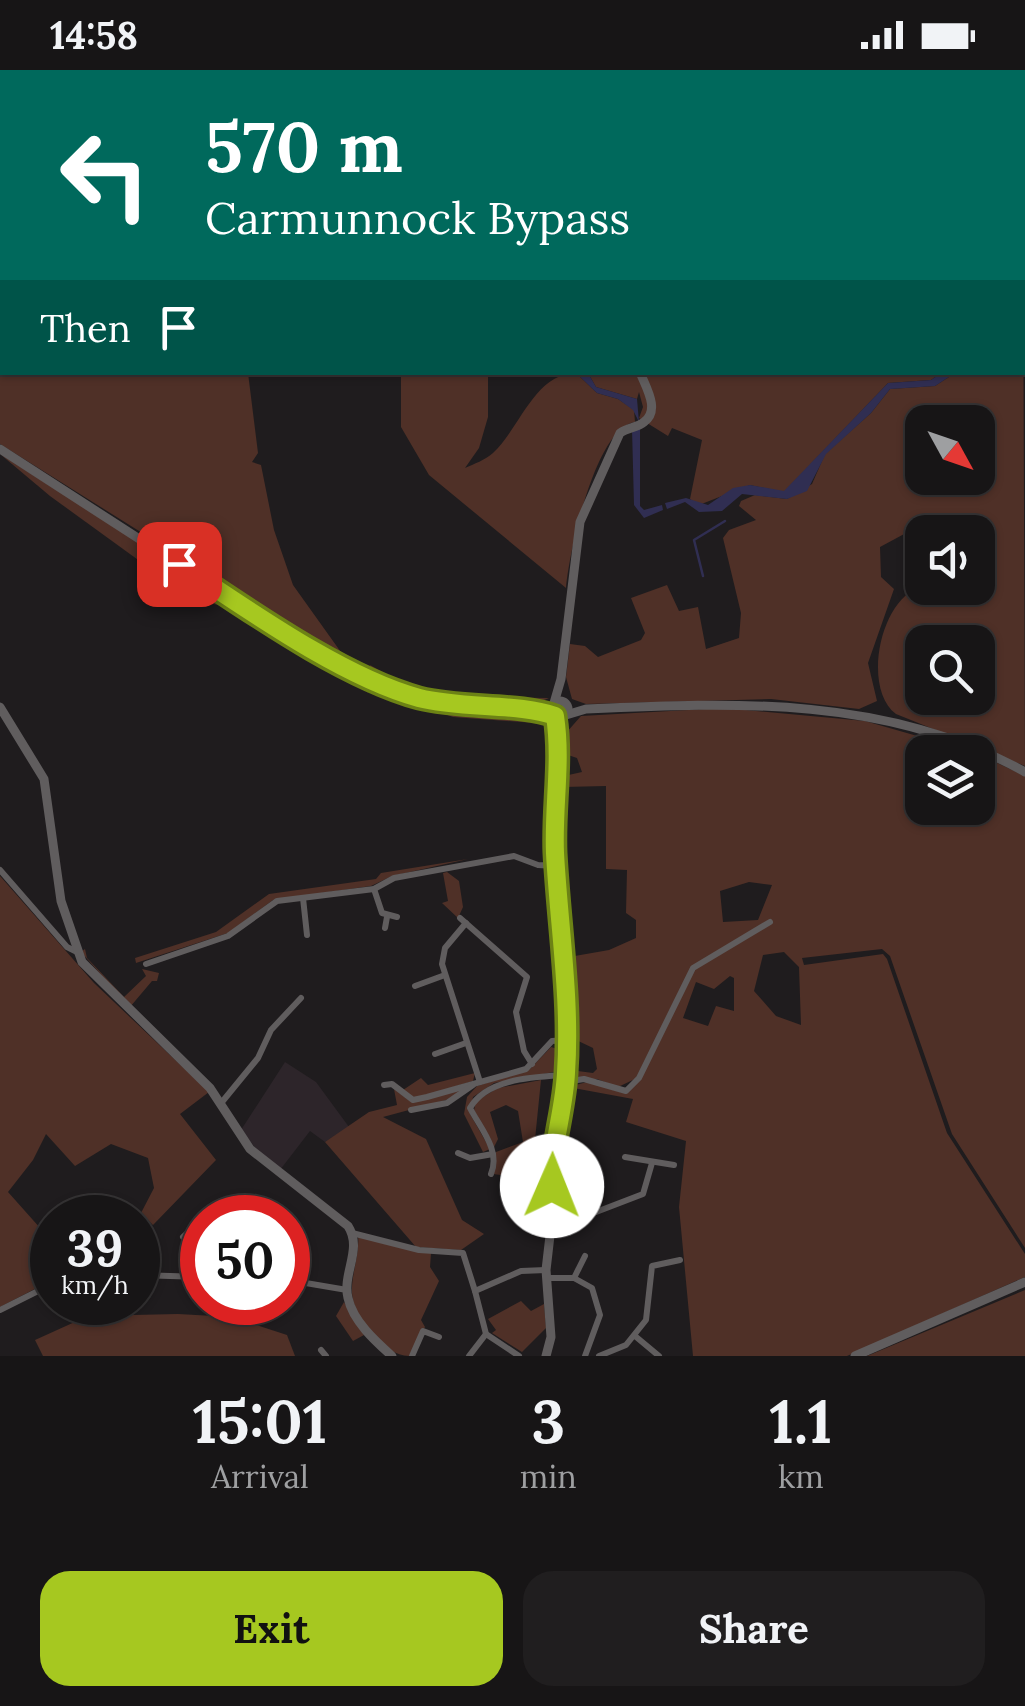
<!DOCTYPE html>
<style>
:root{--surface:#171516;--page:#201e1f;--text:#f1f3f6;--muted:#9e9fa1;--line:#363435;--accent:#a6c820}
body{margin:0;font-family:Lora,serif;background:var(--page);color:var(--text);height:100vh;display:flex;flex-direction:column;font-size:38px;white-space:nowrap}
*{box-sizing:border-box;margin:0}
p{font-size:32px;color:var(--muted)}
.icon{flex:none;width:55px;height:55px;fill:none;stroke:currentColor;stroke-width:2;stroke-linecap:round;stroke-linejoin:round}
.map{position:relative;height:1286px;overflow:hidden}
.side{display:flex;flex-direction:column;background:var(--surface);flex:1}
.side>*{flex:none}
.top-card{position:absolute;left:0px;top:0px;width:1025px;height:305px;box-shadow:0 2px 8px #0004,0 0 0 2px var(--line);background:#00695c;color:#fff;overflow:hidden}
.needle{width:65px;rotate:130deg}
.fabs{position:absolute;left:905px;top:335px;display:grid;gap:20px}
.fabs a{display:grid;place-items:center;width:90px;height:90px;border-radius:20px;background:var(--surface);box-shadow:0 2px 8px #0004,0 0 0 2px var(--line);font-size:50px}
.speed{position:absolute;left:30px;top:1125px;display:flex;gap:20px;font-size:50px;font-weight:700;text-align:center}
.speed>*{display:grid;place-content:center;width:130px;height:130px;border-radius:50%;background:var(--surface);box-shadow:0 2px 8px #0004,0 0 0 2px var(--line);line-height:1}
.speed small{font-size:25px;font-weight:400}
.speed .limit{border:15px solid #d22;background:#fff;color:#111}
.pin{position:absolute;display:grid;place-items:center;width:85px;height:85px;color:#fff;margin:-42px;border-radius:20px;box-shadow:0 5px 15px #0006}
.me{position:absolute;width:110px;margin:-55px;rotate:1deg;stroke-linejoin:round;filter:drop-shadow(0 0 8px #0008)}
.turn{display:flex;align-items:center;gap:35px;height:210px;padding:0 40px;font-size:45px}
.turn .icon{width:130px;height:130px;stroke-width:2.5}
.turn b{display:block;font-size:70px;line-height:85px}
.then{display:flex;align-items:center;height:95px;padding:0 40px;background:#0003;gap:20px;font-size:38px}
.eta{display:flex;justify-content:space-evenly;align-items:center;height:170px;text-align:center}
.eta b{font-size:60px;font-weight:800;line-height:70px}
.primary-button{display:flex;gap:20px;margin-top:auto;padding:20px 40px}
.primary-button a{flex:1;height:115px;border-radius:30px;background:var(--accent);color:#111;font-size:40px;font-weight:800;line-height:115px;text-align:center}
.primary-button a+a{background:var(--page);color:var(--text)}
.status{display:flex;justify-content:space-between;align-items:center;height:70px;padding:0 50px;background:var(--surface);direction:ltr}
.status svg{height:28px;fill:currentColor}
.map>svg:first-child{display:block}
</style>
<div class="status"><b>14:58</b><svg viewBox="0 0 49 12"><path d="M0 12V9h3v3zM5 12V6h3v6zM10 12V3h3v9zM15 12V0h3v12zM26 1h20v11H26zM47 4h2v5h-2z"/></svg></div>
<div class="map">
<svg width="1025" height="1286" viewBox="0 0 1025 1286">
<rect width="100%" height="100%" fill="#1f1c1e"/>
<path fill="#2d252a" d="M285,992L316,1012L349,1057L325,1072L310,1061L280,1100L261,1085L241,1060Z"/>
<g fill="#4f3027" fill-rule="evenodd">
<path d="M0,0H658L2,2V302L248,303L258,383L252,392L261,395L274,460L293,515L343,585L366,603L0,374Z"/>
<path d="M741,0H1025L1023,157L1022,2Z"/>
<path d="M1023,175L1025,696L896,644C862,618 880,532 918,518L951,533L960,529L956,518H978V462H922V481L919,456L880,477L881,507L894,519L868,593L877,631L859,639L771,629L586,634L572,629L566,607L570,574L585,576L598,587L641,570L645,563L631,528L667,515L679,541L698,537L706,579L739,568L741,543L723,468L729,460L756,450L739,436L741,431L755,425L787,429L812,414L825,384L871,343L890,319L935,316L955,303L1022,302ZM922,352H978V408H922ZM922,572H978V628H922Z"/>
<path d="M401,303H488V347L479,378L465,398C474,394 485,390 493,383C520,358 535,303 576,303L597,323L618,329L634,340L635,352C595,358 569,483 566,518L429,405L401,357Z"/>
<path d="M588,303H941L931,310L888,313L784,422L750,415L699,435L690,429L702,370L672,358L668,366L639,348L643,337L639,322L637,329L596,317Z"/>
<path d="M0,384L248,542L192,529L50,426Z"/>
<path d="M370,595L410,617L461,627L549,628C502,651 420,624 373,606Z"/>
<path d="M367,615L450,639L552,649L555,679L549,654L453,647L371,617L367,623Z"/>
<path d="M724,638L865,651L973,682H922V738H978V684L1025,706V1178L952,1064L890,886L882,879L802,888L804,895L883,884L887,889L947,1063L1025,1184V1207L847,1286H693L679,1137L686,1071L626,1052L633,1029L568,1017L587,1012L623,1023L635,1009L618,1017L597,1009H569L570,1000L593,1003L597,999L593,978L572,968L569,887L609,880L636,868V850L626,843L627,800L606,799V716L563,717L564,706L582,702L577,688L565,684L566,663L581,646ZM749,812L772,815L758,850L723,852L720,821ZM784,882L799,897L801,955L776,946L754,921L763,885ZM730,906L734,908V941L716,936L708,956L683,948L696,912L714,919Z"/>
<path d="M468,789L392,806L371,816L273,830L228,863L136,893L135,888L216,862L269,824L376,809L381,803Z"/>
<path d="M447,802L459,811L463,837L458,848L442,833L448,831L443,803Z"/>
<path d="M0,806L94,913L209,1022L180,1044L216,1090L153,1155L141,1143L154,1118L148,1088L111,1074L75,1096L46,1064L33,1090L8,1122L49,1168L52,1166V1210L0,1237Z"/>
<path d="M85,879L87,888L124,927L146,906L142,899L159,903L157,911H152L130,937L81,882Z"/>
<path d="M551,977L561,980L559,1001L494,1013L473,1027L470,1044L490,1079L483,1082L464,1044L467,1027L477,1016L530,999Z"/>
<path d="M475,1003L473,1011L414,1029L403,1020L421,1008L428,1015Z"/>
<path d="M541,1010L531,1109L493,1104L496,1082L523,1072L518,1041L506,1035L490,1042L498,1069L494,1077L474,1040L476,1031L498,1018Z"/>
<path d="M468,1018L446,1030L383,1047L426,1069L462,1150L484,1164L461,1180L416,1177L325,1072L369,1042L397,1035L394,1019L410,1031Z"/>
<path d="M358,1165L431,1183L430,1197L439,1211L421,1250L425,1257L409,1286C384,1286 353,1247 352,1223C351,1204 360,1185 358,1165Z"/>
<path d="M1025,1220V1286H867Z"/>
<path d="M521,1231L531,1241L544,1234L546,1258L522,1282L492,1263L496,1260L488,1249Z"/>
<path d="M344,1232L364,1265L353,1271L336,1246Z"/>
<path d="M178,1244L232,1247L287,1265L295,1286H43L35,1270L88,1246Z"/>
</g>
<g fill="#302e52">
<path d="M576,303H588L596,317L637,329L639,352L633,340L618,329L597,323Z"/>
<path d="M941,303H955L935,316L890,319L871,343L826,384L807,421L787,429L742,424L722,441L699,442L685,432L667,439L665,433L686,428L708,435L733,418L750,415L784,421L888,313L931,310Z"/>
<path d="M640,357V436L644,440L662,435L663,440L644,448L634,435L632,359Z"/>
</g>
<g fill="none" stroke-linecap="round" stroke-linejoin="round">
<g stroke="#302e52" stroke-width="2.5">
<path d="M197,0V2"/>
<path d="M176,2L178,0"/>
<path d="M0,128L2,125"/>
<path d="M0,167L2,169"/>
<path d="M0,181L2,178"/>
<path d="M0,215L2,218"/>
<path d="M0,278L2,277"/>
<path d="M703,506L694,470L725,451"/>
</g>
<g stroke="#605d5e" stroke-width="6">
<path d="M0,800L67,877L77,882"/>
<path d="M374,819L382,843L397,847"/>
<path d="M303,828L307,865"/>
<path d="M460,848L527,907L516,942L524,981L532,994"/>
<path d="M466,853L445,878L442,894L480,1012"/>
<path d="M385,858L387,847"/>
<path d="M146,894L228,866L277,831L374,819L394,808L514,786L538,795L556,796"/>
<path d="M415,916L445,905"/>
<path d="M435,984L466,973"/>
<path d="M565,1012L584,1009L626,1021L639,1008L693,898L770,852"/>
<path d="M384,1015L392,1014L413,1030L427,1027L526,999L552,971L567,970"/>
<path d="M222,1032L258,988L271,960L301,928"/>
<path d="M411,1040L447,1033L473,1015"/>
<path d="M458,1083L470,1088L493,1084"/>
<path d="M625,1087L674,1095"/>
<path d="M491,1104C501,1080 480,1058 470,1038C487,1008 535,1007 566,1005"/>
<path d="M553,1147H583L643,1124L652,1093"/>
<path d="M352,1163L419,1180L463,1183L475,1221"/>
<path d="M183,1167L214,1139L238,1148"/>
<path d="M138,1205L202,1207"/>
<path d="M547,1208H574L592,1218L600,1245L585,1286"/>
<path d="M574,1208L585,1186"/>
<path d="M288,1210L347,1220"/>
<path d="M0,1240L52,1214"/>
<path d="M635,1266L659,1286"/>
<path d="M321,1280L326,1286"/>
<path d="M412,1286L423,1261L439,1267"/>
<path d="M469,1286L486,1264"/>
<path d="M519,1286L486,1264L475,1221L521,1201L546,1200"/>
<path d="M599,1286L626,1275L646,1250L652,1196L680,1190"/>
</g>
<g stroke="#605d5e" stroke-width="9">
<path d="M662,2V0"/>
<path d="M0,379L209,514L367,608L436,632L538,640L554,646"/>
<circle cx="560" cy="639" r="8"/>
<path d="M554,633L561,609L580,452L620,363C628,357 637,358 644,352C661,340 645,316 640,302"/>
<path d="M0,637L44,709L61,831L82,892L210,1018L250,1079L348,1156C363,1179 342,1203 348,1228C353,1251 375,1271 392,1286"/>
<path d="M566,645L586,639C736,632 889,626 1025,702"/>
<path d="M546,1286L551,1267L546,1200L554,1131L552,1077L565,1012L568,951L555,779L559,675L555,646"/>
<path d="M855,1286L1025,1212"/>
</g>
</g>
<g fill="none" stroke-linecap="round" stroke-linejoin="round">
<defs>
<path id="route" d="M179,494C247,539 342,607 419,628C462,639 520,633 555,646C562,692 553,737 555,783C559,857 571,929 566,1003C564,1042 551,1076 552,1116"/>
</defs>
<use href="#route" stroke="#6c8215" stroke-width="25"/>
<use href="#route" stroke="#a6c820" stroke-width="18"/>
</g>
</svg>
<div class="fabs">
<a><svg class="needle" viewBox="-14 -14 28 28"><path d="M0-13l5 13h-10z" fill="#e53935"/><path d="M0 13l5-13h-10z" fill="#9e9fa1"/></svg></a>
<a><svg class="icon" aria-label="sound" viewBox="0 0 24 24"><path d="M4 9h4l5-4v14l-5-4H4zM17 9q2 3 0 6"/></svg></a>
<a><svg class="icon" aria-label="search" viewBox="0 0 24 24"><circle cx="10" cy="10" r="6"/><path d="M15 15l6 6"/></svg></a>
<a><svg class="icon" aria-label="layers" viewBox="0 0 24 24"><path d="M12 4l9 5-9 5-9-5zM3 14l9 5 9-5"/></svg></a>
</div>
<div class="speed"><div>39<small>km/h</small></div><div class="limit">50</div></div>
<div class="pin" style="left:179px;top:494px;background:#d93025"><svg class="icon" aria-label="arrive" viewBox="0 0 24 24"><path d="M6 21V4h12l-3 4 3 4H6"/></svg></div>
<svg class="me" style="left:552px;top:1116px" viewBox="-20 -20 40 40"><circle r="19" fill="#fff"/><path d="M0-13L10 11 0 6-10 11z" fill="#a6c820"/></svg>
<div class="top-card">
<div class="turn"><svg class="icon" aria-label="left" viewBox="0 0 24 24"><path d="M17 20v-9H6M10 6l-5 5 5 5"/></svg><div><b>570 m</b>Carmunnock Bypass</div></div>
<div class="then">Then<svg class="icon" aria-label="arrive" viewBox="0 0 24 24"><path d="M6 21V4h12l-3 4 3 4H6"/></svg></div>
</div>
</div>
<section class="side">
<div class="eta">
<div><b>15:01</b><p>Arrival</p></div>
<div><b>3</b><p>min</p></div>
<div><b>1.1</b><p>km</p></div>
</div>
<div class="primary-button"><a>Exit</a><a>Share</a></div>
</section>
